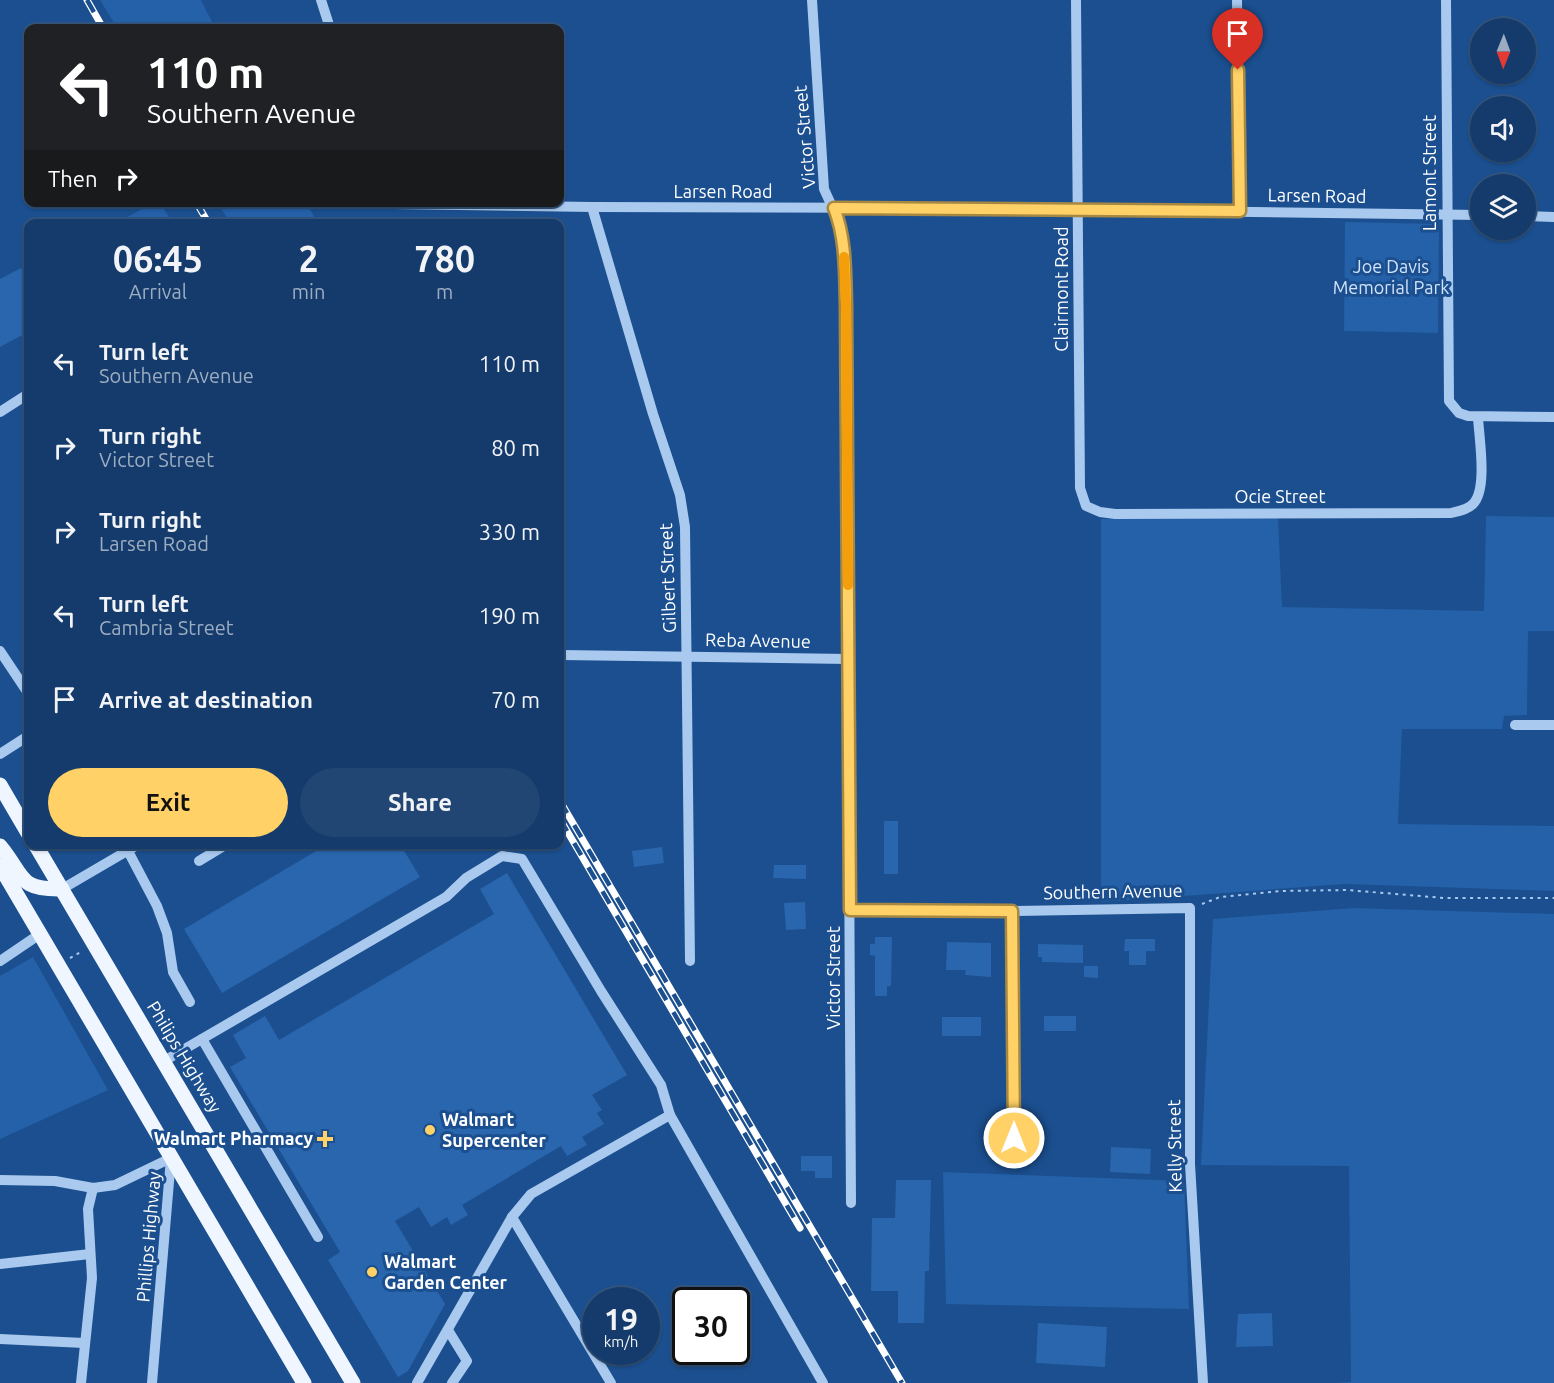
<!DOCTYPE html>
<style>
:root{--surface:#143b6b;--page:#214673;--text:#f1f3f6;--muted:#9dadc1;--line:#33557e;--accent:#ffd166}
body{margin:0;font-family:Ubuntu,sans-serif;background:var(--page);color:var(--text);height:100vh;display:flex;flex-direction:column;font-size:22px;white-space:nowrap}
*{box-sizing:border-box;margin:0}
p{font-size:20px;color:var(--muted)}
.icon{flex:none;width:33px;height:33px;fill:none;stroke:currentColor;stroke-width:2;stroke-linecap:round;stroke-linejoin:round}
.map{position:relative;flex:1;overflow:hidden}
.side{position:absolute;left:24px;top:219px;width:540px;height:630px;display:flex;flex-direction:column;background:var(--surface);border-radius:12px;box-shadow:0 2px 4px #0004,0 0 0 2px var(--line)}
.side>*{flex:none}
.hud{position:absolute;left:24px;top:24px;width:540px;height:183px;border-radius:12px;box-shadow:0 2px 4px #0004,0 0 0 2px var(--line);background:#202124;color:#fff;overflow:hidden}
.needle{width:39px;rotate:181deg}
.fabs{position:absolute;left:1470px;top:18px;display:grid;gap:12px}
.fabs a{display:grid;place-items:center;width:66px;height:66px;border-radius:50%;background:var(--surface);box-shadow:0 2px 4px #0004,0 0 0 2px var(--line);font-size:30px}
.speed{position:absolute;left:582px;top:1287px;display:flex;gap:12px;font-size:30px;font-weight:700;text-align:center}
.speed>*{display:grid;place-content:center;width:78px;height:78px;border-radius:50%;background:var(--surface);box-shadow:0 2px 4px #0004,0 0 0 2px var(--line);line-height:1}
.speed small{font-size:15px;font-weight:400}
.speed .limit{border:3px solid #111;border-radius:9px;background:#fff;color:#111}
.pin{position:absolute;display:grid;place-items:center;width:51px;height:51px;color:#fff;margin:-62px -26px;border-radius:50% 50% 50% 0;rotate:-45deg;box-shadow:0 0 6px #0007}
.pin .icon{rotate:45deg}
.me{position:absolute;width:66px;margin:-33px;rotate:0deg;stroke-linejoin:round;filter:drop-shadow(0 0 4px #0008)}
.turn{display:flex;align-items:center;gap:21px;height:126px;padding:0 24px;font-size:27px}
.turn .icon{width:78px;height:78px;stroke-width:2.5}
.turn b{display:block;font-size:42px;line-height:51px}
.then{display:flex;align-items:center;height:57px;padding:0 24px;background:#0003;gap:12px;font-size:22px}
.eta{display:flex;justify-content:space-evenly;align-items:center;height:102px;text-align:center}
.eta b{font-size:36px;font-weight:700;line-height:42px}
.action{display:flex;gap:12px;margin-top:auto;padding:12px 24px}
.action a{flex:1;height:69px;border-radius:36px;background:var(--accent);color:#111;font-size:24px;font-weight:700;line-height:69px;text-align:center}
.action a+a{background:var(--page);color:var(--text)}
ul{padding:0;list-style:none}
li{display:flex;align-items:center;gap:18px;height:84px;padding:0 24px}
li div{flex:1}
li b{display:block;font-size:22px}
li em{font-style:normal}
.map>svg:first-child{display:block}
</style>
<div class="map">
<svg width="1554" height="1383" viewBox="0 0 1554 1383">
<rect width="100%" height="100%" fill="#1b4f8f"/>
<g fill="#2461a8">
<path d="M100,0H201L215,28H117Z"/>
<path d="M154,202L160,203L173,223H117Z"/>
<path d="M218,203H306L318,223H230Z"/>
<path d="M1345,222L1439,224L1438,333L1344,331Z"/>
<path d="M1486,516L1554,517V631H1528L1527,715L1504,716L1502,729H1402L1398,824L1554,826V891L1345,884L1101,902V519L1278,518L1282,607L1484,611Z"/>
<path d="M1353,908L1554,914V1383H1333L1351,1382L1349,1166L1201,1165L1213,919Z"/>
<path d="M33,957L108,1090L0,1139V976Z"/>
<path d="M943,1172L1184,1181L1189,1309L946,1304Z"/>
</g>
<g fill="#2a66ad">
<path d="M21,268L28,282V332L0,347V279Z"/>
<rect x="884" y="821" width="14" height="53"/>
<path d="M328,844H400L420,877L222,993L184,929Z"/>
<path d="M662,847L664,863L634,867L632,851Z"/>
<path d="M774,865H806V879L773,878Z"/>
<path d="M507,873L627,1075L592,1095L602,1110L597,1113L604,1124L582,1137L587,1145L567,1156L561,1146L462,1205L468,1215L451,1225L447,1217L431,1227L419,1207L395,1221L445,1304L408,1371L398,1377L328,1260L340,1252L230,1067L246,1058L233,1035L265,1016L279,1040L494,914L480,889Z"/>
<path d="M805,902L806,929L786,930L784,903Z"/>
<path d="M875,937H892L891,986H887V996H875V956L870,955V944H875Z"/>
<path d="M1125,939H1155V951H1146V965H1129V951H1124Z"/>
<path d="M947,942L991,943V977L965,975L966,970H946Z"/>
<path d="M1038,944L1083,945V963L1042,962V957H1038Z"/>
<path d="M1084,966H1098V978L1084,977Z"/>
<rect x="1044" y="1016" width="32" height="15"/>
<rect x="942" y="1017" width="39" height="19"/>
<path d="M1111,1147L1151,1149L1150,1174L1110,1172Z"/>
<path d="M801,1156H832V1178H815V1171H801Z"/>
<path d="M896,1180H931L929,1271H925L924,1323H898V1291H871L872,1218H895Z"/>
<path d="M1272,1313L1273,1346L1236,1347L1238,1314Z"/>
<path d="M1038,1323L1107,1327L1105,1367L1036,1363Z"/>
</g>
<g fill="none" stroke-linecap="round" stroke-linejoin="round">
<g stroke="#a9c9ee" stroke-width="2" stroke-dasharray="3 4.5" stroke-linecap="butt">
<path d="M1202,904L1220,897L1280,891L1347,890L1444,898H1554"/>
<path d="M70,958L81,952"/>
</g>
<g stroke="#a9c9ee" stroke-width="10">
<path d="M321,0L330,28"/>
<path d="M812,0L824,189L839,222L845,264L846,304L851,1203"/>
<path d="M1076,0L1080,488L1086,506L1100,512L1115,514L1451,513C1459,511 1467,510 1473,504C1488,489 1479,438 1478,417"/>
<path d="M1237,0L1240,211"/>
<path d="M1446,0L1449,401L1459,413L1468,416L1554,417"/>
<path d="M325,203L592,207L952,208L1480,215"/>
<path d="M592,207L653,414L680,495L685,527L690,961"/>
<path d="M1526,216L1554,217"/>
<path d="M0,412L28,394"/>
<path d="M0,651L28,693"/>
<path d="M560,655L849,659"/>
<path d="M1515,725H1554"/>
<path d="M0,754L28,736"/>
<path d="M128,851L157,906L167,933L173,972L190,1002"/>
<path d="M199,861L227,844"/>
<path d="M62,889L139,844"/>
<path d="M850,910L1012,911L1190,908V1164L1203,1383"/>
<path d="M1012,911L1014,1160"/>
<path d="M0,961L40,934"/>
<path d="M202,1039L318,1237"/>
<path d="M164,1061L446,897L466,878L502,856L522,859L601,991L661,1085L670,1115"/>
<path d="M0,1180L55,1181L93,1188L115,1185L171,1158"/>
<path d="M512,1217L611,1383"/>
<path d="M0,1264L90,1254"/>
<path d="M448,1330L467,1361L452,1383"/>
<path d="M0,1339L84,1343"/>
<path d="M81,1383L92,1278L88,1209L93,1188"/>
<path d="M152,1383L171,1158"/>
<path d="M417,1383L512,1217L531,1194L670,1115L823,1383"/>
</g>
<g stroke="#f0f6ff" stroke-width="15">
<path d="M0,785L28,833"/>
<path d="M35,844L353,1383"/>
<path d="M0,846C25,876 17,890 62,889"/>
<path d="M0,866L304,1383"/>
</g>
<defs>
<g id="rail">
<path d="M87,0L103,28"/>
<path d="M196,202L209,224"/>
<path d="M560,801L902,1383"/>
<path d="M560,819L800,1228"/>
</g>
</defs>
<use href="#rail" stroke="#fff" stroke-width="7"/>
<use href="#rail" stroke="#1b4f8f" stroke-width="4.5" stroke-dasharray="14" stroke-linecap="butt"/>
</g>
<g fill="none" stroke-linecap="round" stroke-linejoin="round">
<defs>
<path id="route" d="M1014,1138L1012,911L850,910L846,304C845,272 846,238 834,208L1240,211L1238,70"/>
</defs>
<use href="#route" stroke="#a68842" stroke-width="15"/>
<use href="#route" stroke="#ffd166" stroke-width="10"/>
<path stroke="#f59e0b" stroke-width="10" d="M844,257L846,304L848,585"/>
</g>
<g fill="#ffd166" stroke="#1b4f8f" stroke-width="2">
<circle cx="430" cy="1130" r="6"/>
<path d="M322 1130h6v6h6v6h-6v6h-6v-6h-6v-6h6z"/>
<circle cx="372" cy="1272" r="6"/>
</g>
<g text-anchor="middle" stroke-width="6" stroke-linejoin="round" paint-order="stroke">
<g font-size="18" fill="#fff" stroke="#1b4f8f">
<text transform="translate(805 137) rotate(-95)" y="6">Victor Street</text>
<text transform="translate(1430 173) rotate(-90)" y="6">Lamont Street</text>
<text x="723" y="198">Larsen Road</text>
<text transform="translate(1317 196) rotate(1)" y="6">Larsen Road</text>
<text transform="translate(1062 289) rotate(-90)" y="6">Clairmont Road</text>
<text x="1280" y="503">Ocie Street</text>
<text transform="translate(668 578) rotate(-92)" y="6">Gilbert Street</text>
<text transform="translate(758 641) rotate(1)" y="6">Reba Avenue</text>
<text transform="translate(1113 892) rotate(-1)" y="6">Southern Avenue</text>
<text transform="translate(834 978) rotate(-90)" y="6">Victor Street</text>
<text transform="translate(184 1057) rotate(59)" y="6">Philips Highway</text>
<text transform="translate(1175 1146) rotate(-91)" y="6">Kelly Street</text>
<text transform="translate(149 1237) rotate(-85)" y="6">Phillips Highway</text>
</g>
<g font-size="18" fill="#cfe3fa" stroke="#1b4f8f">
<text x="1391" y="273">Joe Davis<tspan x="1391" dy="21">Memorial Park</tspan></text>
</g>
<g font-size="18" font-weight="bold" fill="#fff" stroke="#1b4f8f" text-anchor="start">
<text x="442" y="1126">Walmart<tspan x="442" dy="21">Supercenter</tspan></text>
<text x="313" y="1145" text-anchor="end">Walmart Pharmacy</text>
<text x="384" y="1268">Walmart<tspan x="384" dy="21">Garden Center</tspan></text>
</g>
</g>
</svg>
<div class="fabs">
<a><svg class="needle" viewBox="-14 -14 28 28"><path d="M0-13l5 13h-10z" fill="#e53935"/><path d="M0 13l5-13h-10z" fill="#9dadc1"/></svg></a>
<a><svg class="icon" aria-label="sound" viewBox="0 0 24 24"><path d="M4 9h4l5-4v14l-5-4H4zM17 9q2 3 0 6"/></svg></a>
<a><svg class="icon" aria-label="layers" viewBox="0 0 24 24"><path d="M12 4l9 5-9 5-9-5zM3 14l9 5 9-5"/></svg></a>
</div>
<div class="speed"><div>19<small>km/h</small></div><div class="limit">30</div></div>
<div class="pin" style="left:1238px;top:70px;background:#d93025"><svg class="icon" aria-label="arrive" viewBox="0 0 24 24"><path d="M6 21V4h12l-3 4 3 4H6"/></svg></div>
<svg class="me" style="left:1014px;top:1138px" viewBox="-20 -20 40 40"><circle r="17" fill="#ffd166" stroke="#fff" stroke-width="3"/><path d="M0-11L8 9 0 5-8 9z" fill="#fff"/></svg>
<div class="hud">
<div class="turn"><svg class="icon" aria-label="left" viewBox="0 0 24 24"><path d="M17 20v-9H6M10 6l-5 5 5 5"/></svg><div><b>110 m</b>Southern Avenue</div></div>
<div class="then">Then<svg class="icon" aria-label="right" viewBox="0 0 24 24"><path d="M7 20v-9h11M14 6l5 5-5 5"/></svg></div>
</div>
<section class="side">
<div class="eta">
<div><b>06:45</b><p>Arrival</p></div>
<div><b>2</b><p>min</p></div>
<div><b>780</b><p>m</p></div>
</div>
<ul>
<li><svg class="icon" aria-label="left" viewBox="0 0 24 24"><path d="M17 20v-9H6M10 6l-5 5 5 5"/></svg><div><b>Turn left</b><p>Southern Avenue</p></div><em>110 m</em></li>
<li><svg class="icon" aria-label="right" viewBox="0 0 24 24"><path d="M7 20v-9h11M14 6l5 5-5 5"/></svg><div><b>Turn right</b><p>Victor Street</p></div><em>80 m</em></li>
<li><svg class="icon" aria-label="right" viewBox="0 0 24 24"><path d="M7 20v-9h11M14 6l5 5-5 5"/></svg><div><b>Turn right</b><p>Larsen Road</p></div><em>330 m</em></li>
<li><svg class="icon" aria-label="left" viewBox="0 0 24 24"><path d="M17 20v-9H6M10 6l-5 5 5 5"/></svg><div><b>Turn left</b><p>Cambria Street</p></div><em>190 m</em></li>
<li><svg class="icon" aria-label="arrive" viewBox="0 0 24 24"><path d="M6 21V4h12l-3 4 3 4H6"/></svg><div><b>Arrive at destination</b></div><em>70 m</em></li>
</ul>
<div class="action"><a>Exit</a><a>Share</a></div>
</section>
</div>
